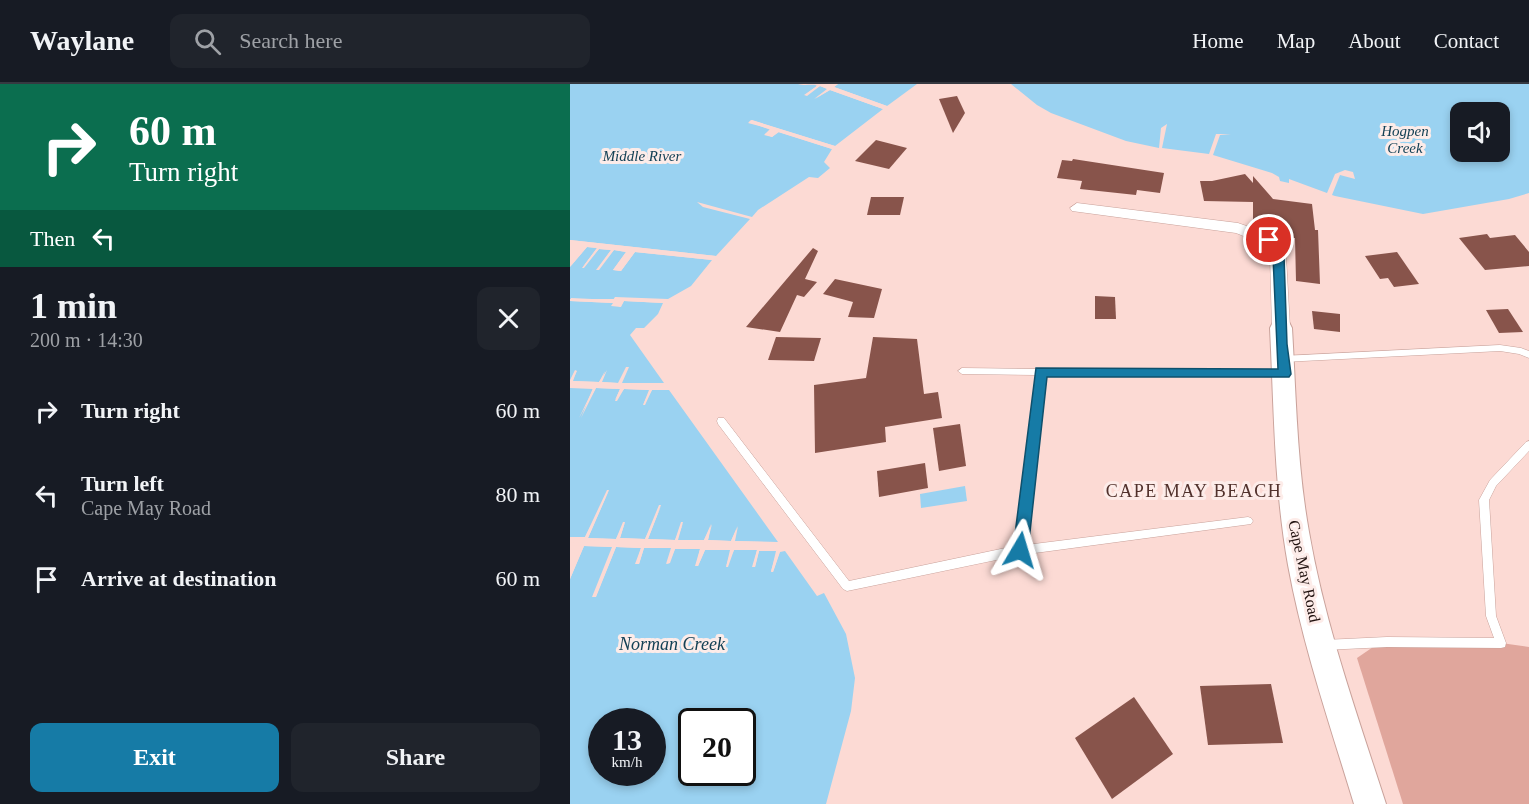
<!DOCTYPE html>
<meta charset="utf-8">
<style>
:root{--surface:#171b24;--page:#20242c;--text:#f1f3f6;--muted:#9ea1a6;--line:#363941;--accent:#167ba6}
body{margin:0;font-family:Georgia,serif;background:var(--page);color:var(--text);height:100vh;display:flex;flex-direction:column;font-size:22px;white-space:nowrap}
*{box-sizing:border-box;margin:0}
p{font-size:20px;color:var(--muted)}
.icon{flex:none;width:33px;height:33px;fill:none;stroke:currentColor;stroke-width:2;stroke-linecap:round;stroke-linejoin:round}
.map{position:relative;flex:1;overflow:hidden}
.sheet{display:flex;flex-direction:column;background:var(--surface);width:570px}
.sheet>*{flex:none}
.hud{background:#0b6e4f;color:#fff;overflow:hidden}
.fabs{position:absolute;left:880px;top:18px;display:grid;gap:12px}
.fabs a{display:grid;place-items:center;width:60px;height:60px;border-radius:12px;background:var(--surface);box-shadow:0 3px 9px #0003;font-size:30px}
.speed{position:absolute;left:18px;top:624px;display:flex;gap:12px;font-size:30px;font-weight:700;text-align:center}
.speed>*{display:grid;place-content:center;width:78px;height:78px;border-radius:50%;background:var(--surface);box-shadow:0 3px 9px #0003;line-height:1}
.speed small{font-size:15px;font-weight:400}
.speed .limit{border:3px solid #111;border-radius:9px;background:#fff;color:#111}
.pin{position:absolute;display:grid;place-items:center;width:51px;height:51px;color:#fff;margin:-26px;border:3px solid #fff;border-radius:50%;box-shadow:0 2px 6px #0007}
.me{position:absolute;width:66px;margin:-33px;rotate:7deg;stroke-linejoin:round;filter:drop-shadow(0 0 4px #0008)}
.turn{display:flex;align-items:center;gap:21px;height:126px;padding:0 30px;font-size:27px}
.turn .icon{width:78px;height:78px;stroke-width:2.5}
.turn b{display:block;font-size:42px;line-height:51px}
.then{display:flex;align-items:center;height:57px;padding:0 30px;background:#0003;gap:12px;font-size:22px}
.round{display:grid;place-items:center;flex:none;width:63px;height:63px;border-radius:12px;background:var(--page)}
.summary{display:flex;align-items:center;justify-content:space-between;height:102px;padding:0 30px}
h1{font-size:36px;font-weight:600;line-height:45px}
.action{display:flex;gap:12px;margin-top:auto;padding:12px 30px}
.action a{flex:1;height:69px;border-radius:12px;background:var(--accent);color:#fff;font-size:24px;font-weight:600;line-height:69px;text-align:center}
.action a+a{background:var(--page);color:var(--text)}
ul{padding:0;list-style:none}
li{display:flex;align-items:center;gap:18px;height:84px;padding:0 30px}
li div{flex:1}
li b{display:block;font-size:22px}
li em{font-style:normal}
header{display:flex;align-items:center;gap:36px;box-sizing:border-box;height:84px;padding:0 30px;background:var(--surface);border-bottom:2px solid var(--line)}
header strong{font-size:28px}
nav{display:flex;gap:33px;margin-inline-start:auto;font-size:21px}
.search{width:420px;height:54px;background:var(--page);display:flex;align-items:center;gap:15px;box-sizing:border-box;padding:0 21px;border-radius:12px;color:var(--muted);font-size:22px}
main{display:flex;flex:1;min-height:0}
.map>svg:first-child{display:block}
</style>
<header>
<strong>Waylane</strong>
<div class="search"><svg class="icon" aria-label="search" viewBox="0 0 24 24"><circle cx="10" cy="10" r="6"/><path d="M15 15l6 6"/></svg>Search here</div>
<nav><a>Home</a><a>Map</a><a>About</a><a>Contact</a></nav>
</header>
<main>
<section class="sheet">
<div class="hud">
<div class="turn"><svg class="icon" aria-label="right" viewBox="0 0 24 24"><path d="M7 20v-9h11M14 6l5 5-5 5"/></svg><div><b>60 m</b>Turn right</div></div>
<div class="then">Then<svg class="icon" aria-label="left" viewBox="0 0 24 24"><path d="M17 20v-9H6M10 6l-5 5 5 5"/></svg></div>
</div>
<div class="summary"><div><h1>1 min</h1><p>200 m · 14:30</p></div><a class="round"><svg class="icon" aria-label="close" viewBox="0 0 24 24"><path d="M6 6l12 12M18 6L6 18"/></svg></a></div>
<ul>
<li><svg class="icon" aria-label="right" viewBox="0 0 24 24"><path d="M7 20v-9h11M14 6l5 5-5 5"/></svg><div><b>Turn right</b></div><em>60 m</em></li>
<li><svg class="icon" aria-label="left" viewBox="0 0 24 24"><path d="M17 20v-9H6M10 6l-5 5 5 5"/></svg><div><b>Turn left</b><p>Cape May Road</p></div><em>80 m</em></li>
<li><svg class="icon" aria-label="arrive" viewBox="0 0 24 24"><path d="M6 21V4h12l-3 4 3 4H6"/></svg><div><b>Arrive at destination</b></div><em>60 m</em></li>
</ul>
<div class="action"><a>Exit</a><a>Share</a></div>
</section>
<div class="map">
<svg width="959" height="720" viewBox="0 0 959 720">
<rect width="100%" height="100%" fill="#fcdad4"/>
<path fill="#e0a69c" d="M931,559L959,563V720H833L787,574L806,561Z"/>
<g fill="#9ad2f1" fill-rule="evenodd">
<path d="M0,0H228C235,2 240,0 248,1L235,11L250,2L258,5L245,15L260,6L313,25L265,62L182,36L179,38L201,46L195,50L202,53L208,48L262,65L254,78L260,84L248,94L239,93L188,126L182,133L127,118L133,123L180,135L146,172L0,156Z"/>
<path d="M268,0H347L317,22L264,3Z"/>
<path d="M441,0H959V109L939,115L853,130L765,112L762,111L770,91L785,95L783,88L775,86L765,90L757,109L719,95V99L710,97L709,93L702,89L643,71L650,51L661,50H646L639,70L592,64L597,40L591,44L589,64L556,57L481,29L467,21ZM891,28H930V68H891Z"/>
<path d="M17,163L27,164L12,184L29,165L41,166L27,186L44,166L56,168L43,186L51,187L65,168L142,176L121,202L98,215H0V183Z"/>
<path d="M0,217L43,219L50,223L54,217L93,219L88,230L74,244H66L60,251L94,299H51L58,283L49,299L31,298L35,287L29,298L2,297L7,287L5,286L0,296Z"/>
<path d="M0,304H23L11,334L26,304L50,305L45,316L54,305L80,306L73,321L82,306H99L208,458L164,457L167,443L161,457L138,456L141,440L134,456H107L113,439L105,456L78,455L91,422L75,455L50,454L55,438L46,455L18,454L39,406L15,453H0Z"/>
<path d="M395,402L397,417L351,424L350,410Z"/>
<path d="M14,462L43,463L23,513L26,512L46,463L71,464L66,480H69L74,464H102L97,480L100,479L105,465H130L126,482H128L135,466H161L156,483L164,466H187L183,483H185L189,467H207L201,487L203,488L210,467H215L247,512L254,509L276,550L285,594L281,627L256,720H0V495ZM32,638H82V688H32ZM122,638H172V688H122Z"/>
</g>
<g fill="#fcdad4">
<path d="M244,0L261,2L268,0L264,3L317,22L313,25L260,6L244,15L257,5L250,2L237,12L234,11L247,2Z"/>
<path d="M181,36L265,62L262,65L209,48L202,53L194,51L200,45L178,39Z"/>
<path d="M0,156L146,172L142,176L65,168L51,187L43,186L56,168L44,166L29,186H26L41,166L29,165L14,184H12L27,164L17,163L0,183L14,163L0,162Z"/>
<path d="M45,213L98,215L93,219L54,217L51,223L41,222L43,219L0,217L1,214L43,216Z"/>
<path d="M56,283H59L52,299H94L96,302L0,299L7,286L3,297L29,298L37,286L32,298L48,299Z"/>
<path d="M0,301L97,303L99,306H82L75,321H73L79,306L54,305L47,317H45L50,305L26,304L9,334L23,305L0,304Z"/>
<path d="M37,406H39L18,454L46,455L53,438H55L50,454L75,455L89,421H91L78,455L105,456L111,438H113L108,456H134L142,440L138,456L161,457L168,442L165,457L208,458L210,460L0,456V453H15Z"/>
<path d="M0,458L133,464L187,463L213,464L215,467L210,468L203,488H201L206,467H189L185,483H182L187,466H164L158,483H156L160,466H135L128,482H125L130,465H105L99,479L96,480L101,464H74L69,480H65L71,464L46,463L26,513H22L42,463L14,462L0,495V487L11,462L0,461Z"/>
</g>
<g fill="#88544b">
<path d="M387,12L395,29L383,49L369,15Z"/>
<path d="M306,56L337,64L319,85L285,77Z"/>
<path d="M503,75L594,89L590,109L567,106L566,111L510,105L512,97L487,94L492,76L502,77Z"/>
<path d="M675,90L683,99V92L703,115L742,120L745,146H748L750,200L726,197L725,154H719V142L686,138L683,136V118L634,117L630,97H642Z"/>
<path d="M301,113H334L330,131H297Z"/>
<path d="M917,150L920,154L945,151L959,168V182L915,186L889,154Z"/>
<path d="M243,164L248,167L235,195L247,198L234,213L227,211L210,248L176,243Z"/>
<path d="M827,168L849,200L824,203L818,194L810,195L795,172Z"/>
<path d="M265,195L312,205L304,234L278,233L283,218L253,210Z"/>
<path d="M525,212L545,213L546,235H525Z"/>
<path d="M938,225L953,248L929,249L916,226Z"/>
<path d="M742,227L770,230V248L744,245Z"/>
<path d="M206,253L251,254L244,277L198,276Z"/>
<path d="M303,253L347,255L354,310L368,308L372,334L315,343L316,358L245,369L244,301L296,294Z"/>
<path d="M390,340L396,382L369,387L363,344Z"/>
<path d="M355,379L358,404L309,413L307,387Z"/>
<path d="M701,600L713,659L638,661L630,602Z"/>
<path d="M564,613L603,670L542,715L505,654Z"/>
</g>
<g fill="none" stroke-linecap="round" stroke-linejoin="round">
<defs>
<g id="service">
<path d="M930,261L951,264L959,267V274L949,270L930,267L713,278L709,275L713,272Z"/>
<path d="M392,284L717,288L718,290L714,293L475,291L456,461L678,433L681,434L683,437L681,440L450,471L277,507L273,505L148,340L147,337L148,334H154L279,497L445,462L466,291L392,290L388,287Z"/>
<path d="M959,357V367L926,402L919,416L926,532L936,559L935,563L931,564L817,563L754,566L750,565L749,561L750,557L754,556L817,553L924,554L916,532L909,416L920,396L956,358Z"/>
</g>
<path id="minor" d="M507,119L668,139L705,152L714,163L716,172L720,244L717,248L711,250L705,248L702,244L700,172L699,165L693,160L666,149L502,127L500,124Z"/>
<path id="tertiary" d="M711,236L719,238L722,244C726,312 727,381 739,448C755,541 787,630 816,720H784C760,641 733,563 718,481C704,403 704,324 700,244L703,238Z"/>
</defs>
<use href="#service" stroke="#c9a29b" stroke-width="1"/>
<use href="#minor" stroke="#c9a29b" stroke-width="1"/>
<use href="#tertiary" stroke="#c9a29b" stroke-width="2"/>
<use href="#service" fill="#fff" fill-rule="evenodd"/>
<use href="#minor" fill="#fff" fill-rule="evenodd"/>
<use href="#tertiary" fill="#fff" fill-rule="evenodd"/>
</g>
<path fill="#167ba6" stroke="#0e506c" stroke-width="1.5" d="M699,153L710,160L714,172L717,260L721,290L719,293H477L458,466L456,471L450,473L445,471L443,466L466,284L708,285L703,172L701,164L694,156Z"/>
<g text-anchor="middle" stroke-width="6" stroke-linejoin="round" paint-order="stroke">
<g font-size="15" font-style="italic" fill="#134055" stroke="#fdece9">
<text x="835" y="52">Hogpen<tspan x="835" dy="17">Creek</tspan></text>
<text x="72" y="77">Middle River</text>
</g>
<g font-size="16" fill="#211210" stroke="#fdece9">
<text transform="translate(735 487) rotate(78)" y="6">Cape May Road</text>
</g>
<g font-size="18" letter-spacing="1.5" fill="#51312c" stroke="#fdece9">
<text x="624" y="413">CAPE MAY BEACH</text>
</g>
<g font-size="18" font-style="italic" fill="#134055" stroke="#fdece9">
<text x="102" y="566">Norman Creek</text>
</g>
</g>
</svg>
<div class="fabs">
<a><svg class="icon" aria-label="sound" viewBox="0 0 24 24"><path d="M4 9h4l5-4v14l-5-4H4zM17 9q2 3 0 6"/></svg></a>
</div>
<div class="speed"><div>13<small>km/h</small></div><div class="limit">20</div></div>
<div class="pin" style="left:699px;top:156px;background:#d93025"><svg class="icon" aria-label="arrive" viewBox="0 0 24 24"><path d="M6 21V4h12l-3 4 3 4H6"/></svg></div>
<svg class="me" style="left:450px;top:466px" viewBox="-20 -20 40 40"><path d="M0-17L14 15 0 8-14 15z" fill="#167ba6" stroke="#fff" stroke-width="4"/></svg>
</div>
</main>
